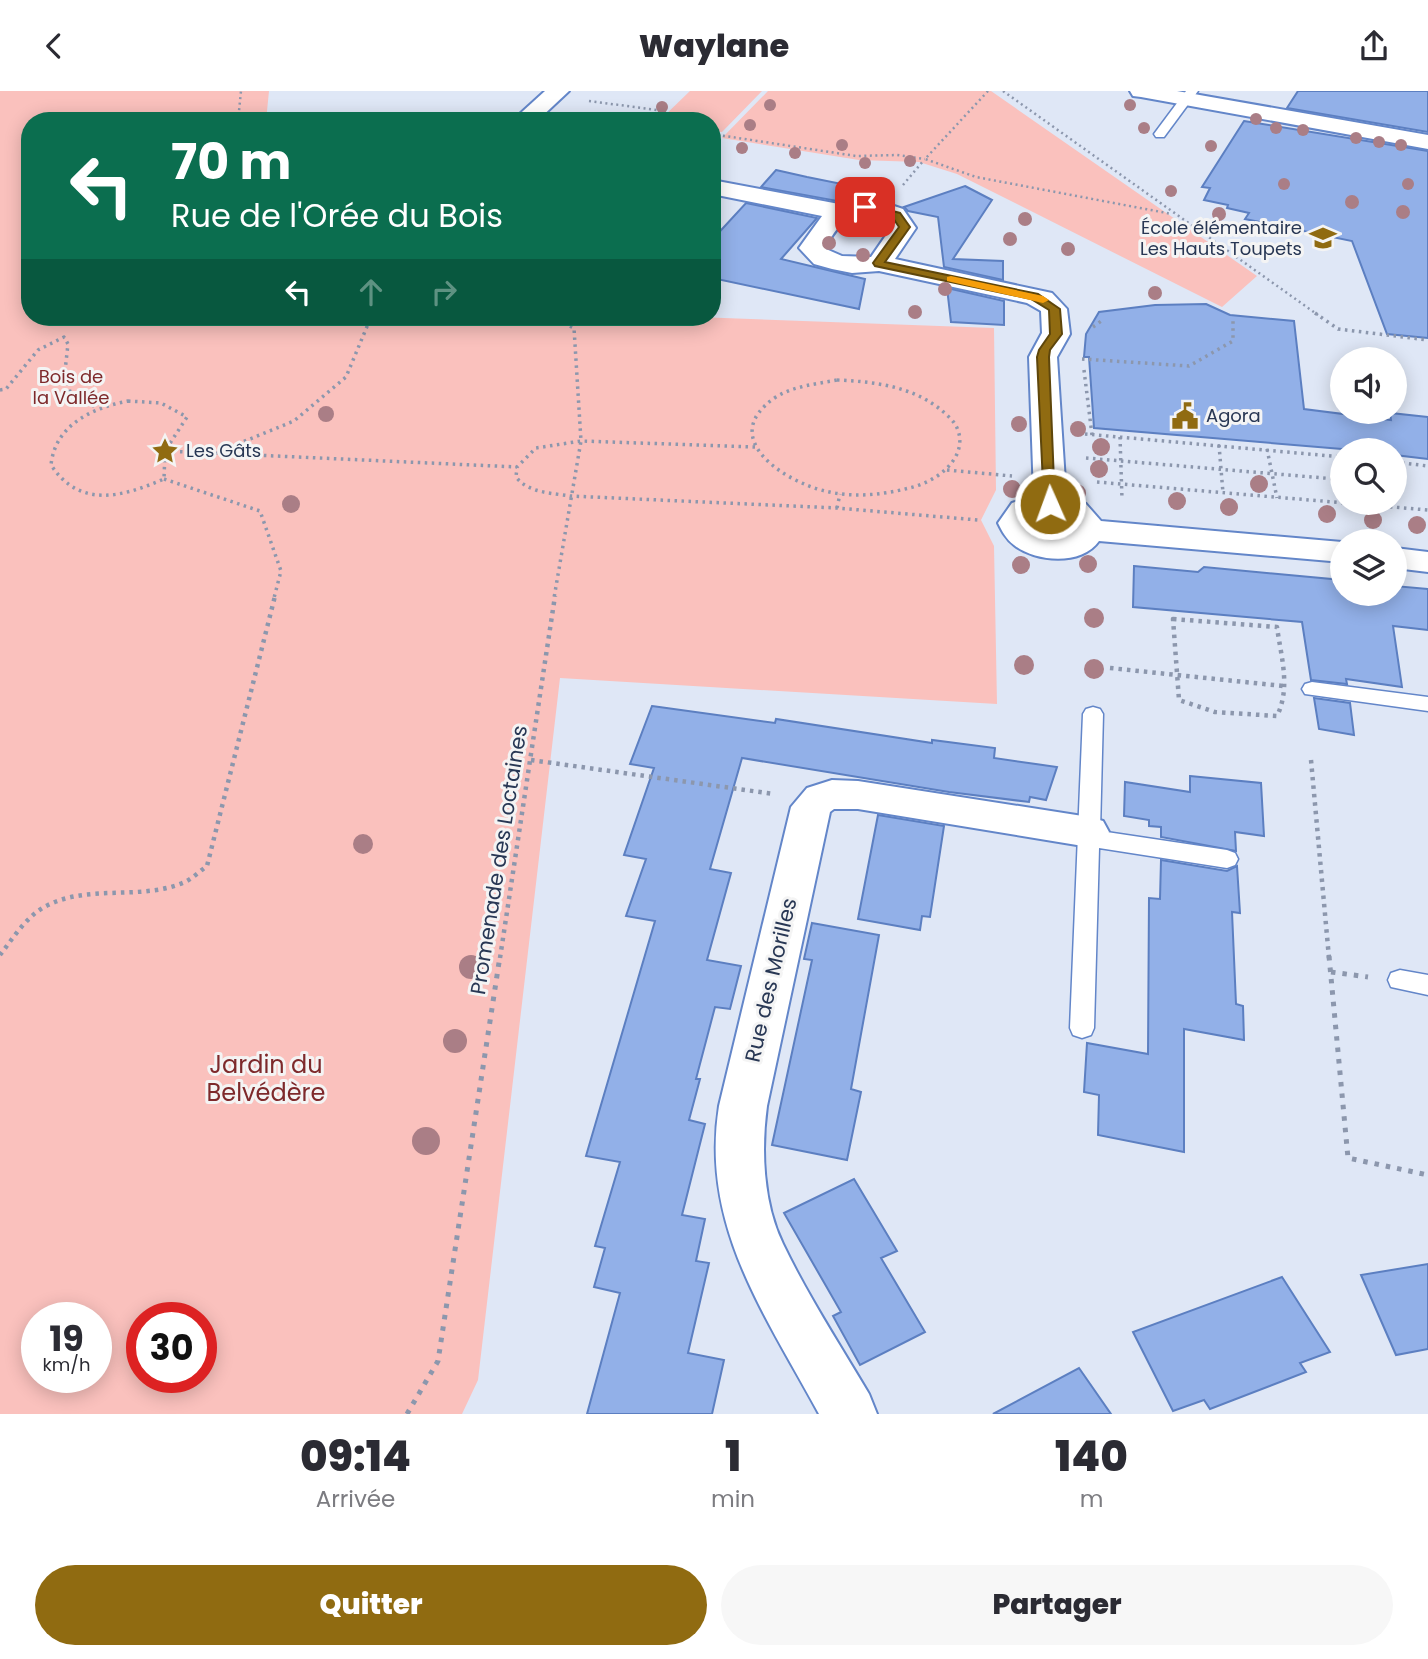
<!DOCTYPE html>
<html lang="fr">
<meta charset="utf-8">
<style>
:root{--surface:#fff;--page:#f7f7f7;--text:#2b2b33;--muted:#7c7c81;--accent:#906b11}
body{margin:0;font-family:Poppins,sans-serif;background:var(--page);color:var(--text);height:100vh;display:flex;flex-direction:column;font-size:26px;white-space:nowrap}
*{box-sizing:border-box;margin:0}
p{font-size:23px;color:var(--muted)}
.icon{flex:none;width:38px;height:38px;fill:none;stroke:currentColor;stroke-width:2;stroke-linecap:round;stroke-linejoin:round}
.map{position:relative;height:1323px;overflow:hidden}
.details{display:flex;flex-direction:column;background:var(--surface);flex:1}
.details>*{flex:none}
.banner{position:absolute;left:21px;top:21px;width:700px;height:214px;border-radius:28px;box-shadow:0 4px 18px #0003;background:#0b6e4f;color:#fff;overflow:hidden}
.tools{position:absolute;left:1330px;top:256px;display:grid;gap:14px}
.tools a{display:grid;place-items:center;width:77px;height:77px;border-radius:50%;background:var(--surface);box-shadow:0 4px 18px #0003;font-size:35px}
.speed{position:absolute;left:21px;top:1211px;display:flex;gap:14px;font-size:35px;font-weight:700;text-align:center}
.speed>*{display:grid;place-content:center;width:91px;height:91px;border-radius:50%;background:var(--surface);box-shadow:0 4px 18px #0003;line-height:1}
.speed small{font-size:18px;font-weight:400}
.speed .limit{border:10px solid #d22;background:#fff;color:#111}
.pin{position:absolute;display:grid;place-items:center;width:60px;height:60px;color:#fff;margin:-30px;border-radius:14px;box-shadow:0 4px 10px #0006}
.me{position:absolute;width:77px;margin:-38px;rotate:358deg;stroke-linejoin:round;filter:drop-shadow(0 0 5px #0008)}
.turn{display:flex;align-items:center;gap:24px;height:147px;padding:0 35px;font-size:32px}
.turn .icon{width:91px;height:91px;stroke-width:2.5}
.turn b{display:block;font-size:49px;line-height:60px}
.lanes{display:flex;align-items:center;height:66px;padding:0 35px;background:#0003;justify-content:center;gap:35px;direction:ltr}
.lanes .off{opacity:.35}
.eta{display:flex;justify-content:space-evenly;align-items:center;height:119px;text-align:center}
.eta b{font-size:42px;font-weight:800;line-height:49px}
.cta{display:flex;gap:14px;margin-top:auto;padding:14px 35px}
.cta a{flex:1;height:80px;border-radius:42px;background:var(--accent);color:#fff;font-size:28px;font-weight:800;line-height:80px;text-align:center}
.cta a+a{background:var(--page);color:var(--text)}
header{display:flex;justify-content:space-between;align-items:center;height:91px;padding:0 35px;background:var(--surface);font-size:32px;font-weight:800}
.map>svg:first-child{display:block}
</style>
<header><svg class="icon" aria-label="back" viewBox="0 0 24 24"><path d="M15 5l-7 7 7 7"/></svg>Waylane<svg class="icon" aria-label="share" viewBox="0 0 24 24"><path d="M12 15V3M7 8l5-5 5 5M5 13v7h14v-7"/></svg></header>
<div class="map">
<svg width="1428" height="1323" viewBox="0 0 1428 1323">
<rect width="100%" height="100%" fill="#dfe7f6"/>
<g fill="#fac1bd" fill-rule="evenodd">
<path d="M0,0H269L266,30H30V226H697L994,237L996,399L981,429L994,455L997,613L560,587L478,1289L462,1323H0ZM37,1227H96V1286H37ZM142,1227H201V1286H142Z"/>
<path d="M690,0H762L722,41L712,40V30H659Z"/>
<path d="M768,0H991L1257,185L1222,216L957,83L919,71L859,69L722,47Z"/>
</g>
<g fill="#92b0e8" stroke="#5c7fc1" stroke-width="2">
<path d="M1298,0H1428V41L1287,17Z"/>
<path d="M1244,30L1428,60V247L1387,243L1352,150L1245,128L1249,122L1227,117L1228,114L1204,109L1210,97L1202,96Z"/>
<path d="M776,79L807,86L852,95L837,110L761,96Z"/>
<path d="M965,95L992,109L953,168L1003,170V189L944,176L938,126L908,120L904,116Z"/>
<path d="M746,112L817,127L781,168L865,188L859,218L712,187V149Z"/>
<path d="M947,197L1004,210V234L951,231Z"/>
<path d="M1206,213L1230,224L1294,230L1304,318L1391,329L1390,322L1428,326V368L1395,364V359H1354L1094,337L1089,266H1084L1086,243L1099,221L1155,214Z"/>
<path d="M1134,475L1198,481L1204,476L1342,489V502H1395V495L1428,498V539L1393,535L1402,596L1346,588L1347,593L1311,589L1302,531L1133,516Z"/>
<path d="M1314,607L1350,612L1354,644L1319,638Z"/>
<path d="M652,615L775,632L776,628L932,652V649L995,657L994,667L1057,676L1046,709L1030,706L1029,711L949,701L742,667L710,778L731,782L707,869L741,875L730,918L715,916L696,988H700L689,1029L705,1033L682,1124L705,1128L696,1170L709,1172L688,1262L724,1269L712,1323H587L620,1202L594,1196L605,1157L595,1155L620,1071L586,1065L655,830L626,825L646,768L624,764L654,677L630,673Z"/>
<path d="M1190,685L1261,692L1264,745L1235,741L1236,760L1161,746V736L1149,735V729L1124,725L1125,691L1190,701Z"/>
<path d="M878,724L944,735L930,826L922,825L920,839L858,828Z"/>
<path d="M1161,769L1227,780L1237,775L1240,822L1232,821L1236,913L1243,915L1244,949L1184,938V1061L1098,1044L1099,1004L1084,1001L1087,952L1148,963L1149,807L1160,808Z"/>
<path d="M812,832L879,844L851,998L861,1001L847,1069L772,1054L812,869L804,868Z"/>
<path d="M854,1088L897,1160L881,1167L925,1241L860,1274L833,1225L841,1221L784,1122Z"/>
<path d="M1428,1173V1258L1396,1264L1361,1184Z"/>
<path d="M1282,1186L1330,1261L1300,1272L1306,1281L1210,1318L1204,1309L1173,1320L1133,1241Z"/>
<path d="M1079,1277L1111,1323H993Z"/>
</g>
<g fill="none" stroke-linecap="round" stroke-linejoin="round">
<defs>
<g id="lane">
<path d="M1186,0H1198L1164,46H1156L1154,43Z"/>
<path d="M1312,591L1428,606V620L1305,603L1302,598L1305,593Z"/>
<path d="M1093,616L1100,618L1103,623L1100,740L1227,759L1235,762L1238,768L1235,774L1227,777L1099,757L1094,937L1091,944L1082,947L1073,944L1070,937L1083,623L1086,618Z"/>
<path d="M1400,879L1428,884V904L1391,896L1388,889L1391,882Z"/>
</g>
<g id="street">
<path d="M545,0H569L537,30H512Z"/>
<path d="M1130,0H1177L1428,44V58L1141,6L1133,5Z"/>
<path d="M712,89L839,113L857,109H876L903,118L916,137L895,168L1052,202L1067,218L1070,243L1057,266L1066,406L1086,413L1101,430L1342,451V471L1099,450C1082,475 1035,471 1014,454C1006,448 1002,440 998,432L1012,412L1034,405L1029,266L1042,242L1041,220L1027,212L879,180L852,182L832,178L814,173L799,157L822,125L712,103ZM867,123L885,129L891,137L871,166L842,165L826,158C833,139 845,125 867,123ZM1044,423C1057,422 1068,426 1072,439C1060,454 1040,446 1030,432L1035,425Z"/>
<path d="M1395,457L1428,461V481L1395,477Z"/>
<path d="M832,689L858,690L1089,726L1103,730L1109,741L1103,752L1089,756L858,718H834L830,721L767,1015C761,1059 763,1112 783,1153C808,1205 840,1254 869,1303L877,1323H819C765,1223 700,1134 719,1015L791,716L807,697Z"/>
</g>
</defs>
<use href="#lane" stroke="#6386c9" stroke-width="3"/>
<use href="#street" stroke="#6386c9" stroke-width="4"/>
<g stroke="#8c97ad" stroke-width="2.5" stroke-dasharray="2 3.5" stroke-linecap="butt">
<path d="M988,0L925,68L976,86L1172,123"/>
<path d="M1003,0L1318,224"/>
<path d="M589,10L657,19"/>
<path d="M238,30L241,0"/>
<path d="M712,43L856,65L897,64L925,68"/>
<path d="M903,94L924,69"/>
</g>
<g stroke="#8c97ad" stroke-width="3.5" stroke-dasharray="2.5 4.5" stroke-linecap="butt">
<path d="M1315,222L1338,238L1428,249"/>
<path d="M551,226L574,237L581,350L554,507"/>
<path d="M1093,236L1104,228"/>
<path d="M1082,268L1189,275L1233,250V227"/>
<path d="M1084,279L1092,344"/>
<path d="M837,289C879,291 919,296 950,327C960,337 963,351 956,365C947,382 927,393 909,397C882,404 852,407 825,400C783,390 716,346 776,306C794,295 816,293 837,289Z"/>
<path d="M0,299L6,298L38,259L64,246L68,253L65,280L70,301L97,317"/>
<path d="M128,310L161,312L187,326L165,360L164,388C122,406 80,418 51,374C55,334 92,317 128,310Z"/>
<path d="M1085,343L1342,366"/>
<path d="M1120,346L1122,408"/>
<path d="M1219,354L1223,402"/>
<path d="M755,356L581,350L536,357L517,376L516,386C528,402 552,402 570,405L837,417L978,429"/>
<path d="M1267,358L1277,407"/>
<path d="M166,360L517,376"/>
<path d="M218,361L294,330L346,286L371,226"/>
<path d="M1086,367L1336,388"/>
<path d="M1395,371L1428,375"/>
<path d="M947,379L1012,385"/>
<path d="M164,388L260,420L281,480L274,507"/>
<path d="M1097,391L1428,419"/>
<path d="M837,417L840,403"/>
</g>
<g stroke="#8c97ad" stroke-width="4.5" stroke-dasharray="3.5 5" stroke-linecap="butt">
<path d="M1173,528L1277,536C1281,566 1291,596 1277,625L1215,621L1179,609Z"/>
<path d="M1110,577L1283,595"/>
<path d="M531,669L774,703"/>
<path d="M1311,669L1329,867"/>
<path d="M0,864C14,846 27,824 48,814C91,793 142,810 185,791C193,787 200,780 207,775L275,505"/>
<path d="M500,867L555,505"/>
</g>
<g stroke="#8c97ad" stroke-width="5" stroke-dasharray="4.5 7" stroke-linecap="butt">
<path d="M1329,865L1348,1067L1428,1084"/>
<path d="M1331,881L1368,886"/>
<path d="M407,1323L438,1270L500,865"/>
</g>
<use href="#lane" fill="#fff" fill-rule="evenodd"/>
<use href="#street" fill="#fff" fill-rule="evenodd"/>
</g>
<g fill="#aa7e86">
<circle cx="770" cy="14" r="6"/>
<circle cx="1130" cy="14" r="6"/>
<circle cx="662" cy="16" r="6"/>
<circle cx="1256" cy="28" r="6"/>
<circle cx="750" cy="34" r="6"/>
<circle cx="1144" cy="37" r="6"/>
<circle cx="1276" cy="37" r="6"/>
<circle cx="1303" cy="39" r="6"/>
<circle cx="1356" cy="47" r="6"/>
<circle cx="1379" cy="51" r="6"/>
<circle cx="842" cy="54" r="6"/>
<circle cx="1401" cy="54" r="6"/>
<circle cx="1211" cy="55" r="6"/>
<circle cx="742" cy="57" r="6"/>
<circle cx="795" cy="62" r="6"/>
<circle cx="910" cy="70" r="6"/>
<circle cx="865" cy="72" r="6"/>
<circle cx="1284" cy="93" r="6"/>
<circle cx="1408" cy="93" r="6"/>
<circle cx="1171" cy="100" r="6"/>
<circle cx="1352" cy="111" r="7"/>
<circle cx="1403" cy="121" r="7"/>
<circle cx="1219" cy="123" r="7"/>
<circle cx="871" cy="126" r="7"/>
<circle cx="1025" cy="128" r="7"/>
<circle cx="843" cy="135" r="7"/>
<circle cx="1010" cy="148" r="7"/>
<circle cx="829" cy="152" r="7"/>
<circle cx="1068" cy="158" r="7"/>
<circle cx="863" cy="164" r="7"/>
<circle cx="945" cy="198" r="7"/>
<circle cx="1155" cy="202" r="7"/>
<circle cx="915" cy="221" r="7"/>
<circle cx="326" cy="323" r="8"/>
<circle cx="1019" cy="333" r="8"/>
<circle cx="1078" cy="338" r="8"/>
<circle cx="1101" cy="356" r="9"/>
<circle cx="1099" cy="378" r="9"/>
<circle cx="1259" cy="393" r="9"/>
<circle cx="1012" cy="398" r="9"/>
<circle cx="1077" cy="402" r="9"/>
<circle cx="1177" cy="410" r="9"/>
<circle cx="291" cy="413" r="9"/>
<circle cx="1229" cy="416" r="9"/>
<circle cx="1327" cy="423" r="9"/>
<circle cx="1373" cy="429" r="9"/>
<circle cx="1051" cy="434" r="9"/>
<circle cx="1417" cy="434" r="9"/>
<circle cx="1088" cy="473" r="9"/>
<circle cx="1021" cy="474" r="9"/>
<circle cx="1094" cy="527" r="10"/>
<circle cx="1024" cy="574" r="10"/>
<circle cx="1094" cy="578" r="10"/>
<circle cx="363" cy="753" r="10"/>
<circle cx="471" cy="876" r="12"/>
<circle cx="455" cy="950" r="12"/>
<circle cx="426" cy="1050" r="14"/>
</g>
<path fill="#906b11" stroke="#5e460b" stroke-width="2" d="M865,113L900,122L910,136L885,171L1038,203L1060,218L1062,243L1050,259L1049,266L1055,416H1045L1044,413L1037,266L1039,259L1050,243L1049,219L1031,208L875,175L873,172L899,136L893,127L862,119V114Z"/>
<path fill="#f59e0b" d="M951,185L1043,205L1049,209L1043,212L947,190V186Z"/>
<defs>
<symbol id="school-bare" viewBox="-9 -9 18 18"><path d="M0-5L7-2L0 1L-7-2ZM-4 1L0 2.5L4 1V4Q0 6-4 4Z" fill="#906b11" stroke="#f4f4f4" stroke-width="2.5" paint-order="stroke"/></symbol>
<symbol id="civic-bare" viewBox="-9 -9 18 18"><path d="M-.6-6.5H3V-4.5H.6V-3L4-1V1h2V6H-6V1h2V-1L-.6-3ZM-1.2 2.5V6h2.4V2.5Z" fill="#906b11" stroke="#f4f4f4" stroke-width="2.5" paint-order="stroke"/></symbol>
<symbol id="sight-bare" viewBox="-9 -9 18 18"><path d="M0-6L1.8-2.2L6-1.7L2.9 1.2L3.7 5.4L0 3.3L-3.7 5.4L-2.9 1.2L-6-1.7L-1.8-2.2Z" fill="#906b11" stroke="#f4f4f4" stroke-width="2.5" paint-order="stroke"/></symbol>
</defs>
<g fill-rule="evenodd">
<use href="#school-bare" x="1304" y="128" width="38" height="38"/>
<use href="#civic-bare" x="1166" y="306" width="38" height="38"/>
<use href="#sight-bare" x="146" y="341" width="38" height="38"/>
</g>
<g text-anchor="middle" stroke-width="6" stroke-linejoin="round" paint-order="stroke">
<g font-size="18" fill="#283754" stroke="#f4f4f4" text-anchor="start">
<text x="1302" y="143" text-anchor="end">École élémentaire<tspan x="1302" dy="21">Les Hauts Toupets</tspan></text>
<text x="1206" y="331">Agora</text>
<text x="186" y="366">Les Gâts</text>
</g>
<g font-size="18" fill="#7e292b" stroke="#f4f4f4">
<text x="71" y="292">Bois de<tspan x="71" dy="21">la Vallée</tspan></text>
</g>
<g font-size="21" fill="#283754" stroke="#f4f4f4">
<text transform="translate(499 769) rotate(-81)" y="7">Promenade des Loctaines</text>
<text transform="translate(771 889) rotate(-77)" y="7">Rue des Morilles</text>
</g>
<g font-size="24" fill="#7e292b" stroke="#f4f4f4">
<text x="266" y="982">Jardin du<tspan x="266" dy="28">Belvédère</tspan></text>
</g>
</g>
</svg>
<div class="tools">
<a><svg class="icon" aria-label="sound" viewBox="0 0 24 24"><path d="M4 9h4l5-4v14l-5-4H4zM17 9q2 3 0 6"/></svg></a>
<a><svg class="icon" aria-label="search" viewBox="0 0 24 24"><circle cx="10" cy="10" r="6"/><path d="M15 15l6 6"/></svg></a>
<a><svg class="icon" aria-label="layers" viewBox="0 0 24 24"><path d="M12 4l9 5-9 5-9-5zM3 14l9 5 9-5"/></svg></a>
</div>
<div class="speed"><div>19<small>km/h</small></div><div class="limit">30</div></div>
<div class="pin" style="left:865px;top:116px;background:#d93025"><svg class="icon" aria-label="arrive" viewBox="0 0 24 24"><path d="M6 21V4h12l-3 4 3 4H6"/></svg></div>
<svg class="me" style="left:1050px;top:413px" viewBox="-20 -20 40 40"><circle r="17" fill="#906b11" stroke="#fff" stroke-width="3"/><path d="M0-11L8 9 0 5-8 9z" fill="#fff"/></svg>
<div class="banner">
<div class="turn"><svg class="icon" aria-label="left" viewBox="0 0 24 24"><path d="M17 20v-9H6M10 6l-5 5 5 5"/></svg><div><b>70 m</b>Rue de l'Orée du Bois</div></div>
<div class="lanes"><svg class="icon" aria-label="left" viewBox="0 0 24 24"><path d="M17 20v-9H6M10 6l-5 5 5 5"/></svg><svg class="icon off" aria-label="ahead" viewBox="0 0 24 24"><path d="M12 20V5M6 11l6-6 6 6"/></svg><svg class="icon off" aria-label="right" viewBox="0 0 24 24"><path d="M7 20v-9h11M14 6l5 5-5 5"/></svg></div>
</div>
</div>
<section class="details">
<div class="eta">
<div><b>09:14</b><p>Arrivée</p></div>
<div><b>1</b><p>min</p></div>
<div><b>140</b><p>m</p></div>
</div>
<div class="cta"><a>Quitter</a><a>Partager</a></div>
</section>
